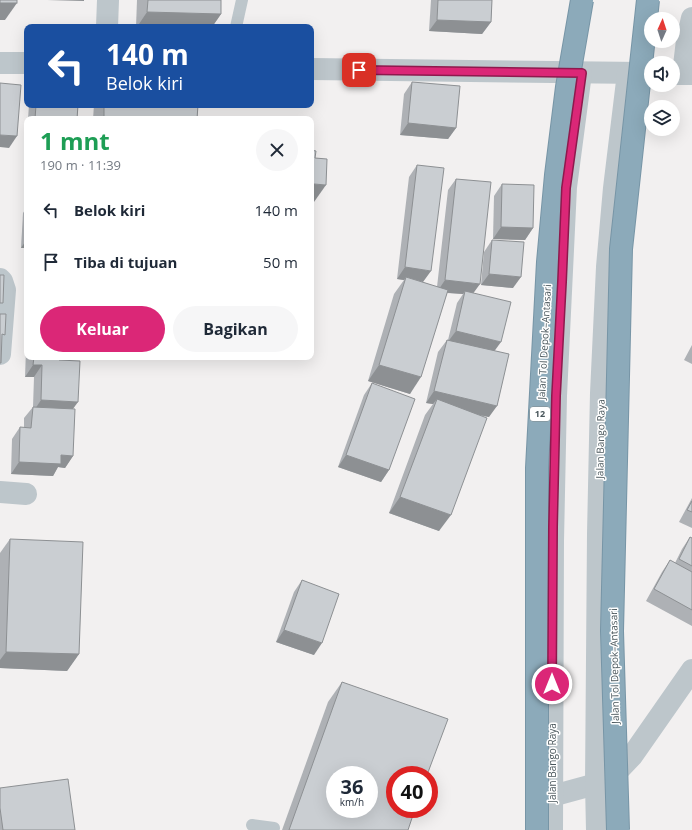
<!DOCTYPE html>
<html lang="id">
<meta charset="utf-8">
<style>
:root{--surface:#fff;--page:#f6f6f7;--text:#1f2937;--muted:#747a83;--accent:#db2777}
body{margin:0;font-family:"Open Sans",sans-serif;background:var(--page);color:var(--text);height:100vh;display:flex;flex-direction:column;font-size:15px;white-space:nowrap}
*{box-sizing:border-box;margin:0}
p{font-size:13px;color:var(--muted)}
.icon{flex:none;width:22px;height:22px;fill:none;stroke:currentColor;stroke-width:2;stroke-linecap:round;stroke-linejoin:round}
.map{position:relative;flex:1;overflow:hidden}
.side{position:absolute;left:24px;top:116px;width:290px;height:244px;display:flex;flex-direction:column;background:var(--surface);border-radius:8px;box-shadow:0 4px 16px #0002}
.side>*{flex:none}
.banner{position:absolute;left:24px;top:24px;width:290px;height:84px;border-radius:8px;box-shadow:0 4px 16px #0002;background:#1a4fa0;color:#fff;overflow:hidden}
.needle{width:26px;rotate:3deg}
.tools{position:absolute;left:644px;top:12px;display:grid;gap:8px}
.tools a{display:grid;place-items:center;width:36px;height:36px;border-radius:50%;background:var(--surface);box-shadow:0 4px 16px #0002;font-size:20px}
.speed{position:absolute;left:326px;top:766px;display:flex;gap:8px;font-size:20px;font-weight:700;text-align:center}
.speed>*{display:grid;place-content:center;width:52px;height:52px;border-radius:50%;background:var(--surface);box-shadow:0 4px 16px #0002;line-height:1}
.speed small{font-size:10px;font-weight:400}
.speed .limit{border:6px solid #d22;background:#fff;color:#111}
.pin{position:absolute;display:grid;place-items:center;width:34px;height:34px;color:#fff;margin:-17px;border-radius:8px;box-shadow:0 2px 6px #0006}
.me{position:absolute;width:44px;margin:-22px;rotate:0deg;stroke-linejoin:round;filter:drop-shadow(0 0 3px #0008)}
.turn{display:flex;align-items:center;gap:14px;height:84px;padding:0 16px;font-size:18px}
.turn .icon{width:52px;height:52px;stroke-width:2.5}
.turn b{display:block;font-size:28px;line-height:34px}
.round{display:grid;place-items:center;flex:none;width:42px;height:42px;border-radius:21px;background:var(--page)}
.overview{display:flex;align-items:center;justify-content:space-between;height:68px;padding:0 16px}
h1{font-size:24px;font-weight:700;line-height:30px;color:#1e9e55}
.cta{display:flex;gap:8px;margin-top:auto;padding:8px 16px}
.cta a{flex:1;height:46px;border-radius:24px;background:var(--accent);color:#fff;font-size:16px;font-weight:700;line-height:46px;text-align:center}
.cta a+a{background:var(--page);color:var(--text)}
ul{padding:0;list-style:none}
li{display:flex;align-items:center;gap:12px;height:52px;padding:0 16px}
li div{flex:1}
li b{display:block;font-size:15px}
li em{font-style:normal}
.map>svg:first-child{display:block}
</style>
<div class="map">
<svg width="692" height="830" viewBox="0 0 692 830">
<rect width="100%" height="100%" fill="#f2f0f0"/>
<g fill="none" stroke-linecap="round" stroke-linejoin="round">
<g stroke="#bdc6cb" stroke-width="12">
<path d="M236,27L242,0"/>
<path d="M252,825L274,828L273,830"/>
</g>
<g stroke="#bdc6cb" stroke-width="22">
<path d="M107,27L108,0"/>
<path d="M683,74L687,40L692,18"/>
<path d="M0,279L2,281L5,290L0,354"/>
<path d="M0,492L26,494"/>
<path d="M552,796L596,784L612,777L632,756L692,670"/>
</g>
<g stroke="#bdc6cb" stroke-width="22">
<path d="M0,63H27"/>
<path d="M311,69L642,73"/>
<path d="M673,74H692"/>
<path d="M552,830L553,541L556,396L566,187L581,73"/>
<path d="M597,830L596,784L598,534L601,393L607,267L614,188L628,73"/>
</g>
<defs>
<g id="motorway-bridge">
<path d="M537,830V468L548,262L556,175L567,87L582,0"/>
<path d="M618,830L612,631L621,249L648,0"/>
</g>
</defs>
<use href="#motorway-bridge" stroke="#7795a6" stroke-width="24" stroke-linecap="butt"/>
<use href="#motorway-bridge" stroke="#8caaba" stroke-width="22"/>
</g>
<g fill="#aeb1b5">
<path d="M137,0H221V14L212,27H136Z"/>
<path d="M431,0H492L491,22L482,34L429,31Z"/>
<path d="M412,82L456,128L448,139L400,135L404,94Z"/>
<path d="M29,105H78L77,119H28Z"/>
<path d="M94,105H198L197,119H93Z"/>
<path d="M417,165L423,282L437,287L448,190L456,179L473,293L494,351L489,417L482,416L439,531L389,513L425,415L433,404L426,403L438,352L447,340H448L457,303L463,294L447,293L410,394L368,381L394,294L404,280L397,279L409,177Z"/>
<path d="M502,184L533,228L525,240L493,239L494,196Z"/>
<path d="M27,207V248H21L23,213Z"/>
<path d="M492,240L513,288L481,285L484,252Z"/>
<path d="M692,345V364L684,360Z"/>
<path d="M27,348V357H59V360L73,409V456L65,468L58,467L53,476L11,474L12,439L20,427L24,428V418L33,407L34,377H25L26,350Z"/>
<path d="M372,383L389,470L381,482L338,467L364,395Z"/>
<path d="M692,498V528L679,522Z"/>
<path d="M690,537L692,538V626L646,601L662,572L670,560L675,563L682,549Z"/>
<path d="M10,539L79,654L67,671L0,668V553Z"/>
<path d="M302,580L314,655L276,642L294,592Z"/>
<path d="M342,682L408,830H282L328,702Z"/>
<path d="M0,788L75,830H0Z"/>
</g>
<g fill="#8d9093">
<path d="M47,0H84V1Z"/>
<path d="M0,3H17L5,20H0Z"/>
<path d="M147,12L221,14L212,27H137Z"/>
<path d="M437,20L491,22L482,34L429,31Z"/>
<path d="M408,123L456,128L448,139L400,135Z"/>
<path d="M0,135L17,136L9,148L0,147Z"/>
<path d="M314,184L326,185L314,202L311,201Z"/>
<path d="M501,227L533,228L525,240L493,239Z"/>
<path d="M27,239V248H21Z"/>
<path d="M405,267L431,271L423,282L406,277L404,280L397,279Z"/>
<path d="M489,274L521,277L513,288L481,285Z"/>
<path d="M445,280L480,284L472,295L465,291L463,294L437,292Z"/>
<path d="M456,331L501,342L493,353L447,343Z"/>
<path d="M33,365H42L34,377H25Z"/>
<path d="M379,365L421,377L410,394L368,381Z"/>
<path d="M434,391L497,406L489,417L435,405L437,399L433,404L426,403Z"/>
<path d="M41,400L78,402L70,413L33,412Z"/>
<path d="M61,455L73,456L65,468L58,467L53,476L11,474L19,462Z"/>
<path d="M346,455L389,470L381,482L338,467Z"/>
<path d="M400,497L451,515L439,531L389,513Z"/>
<path d="M284,630L322,643L314,655L276,642Z"/>
<path d="M6,652L79,654L67,671L0,668V660Z"/>
</g>
<g fill="#caced2" stroke="#8d9093" fill-rule="evenodd">
<rect x="0" y="0" width="17" height="3"/>
<path d="M148,0H221V14L147,12Z"/>
<path d="M438,0H492L491,22L437,20Z"/>
<path d="M412,82L460,86L456,128L408,123Z"/>
<path d="M0,83L21,85L17,136L0,135Z"/>
<path d="M36,105H78L77,119H35Z"/>
<path d="M104,105H198L197,119H104Z"/>
<path d="M311,150L316,151L315,158L327,159L326,185L314,184L312,230H311Z"/>
<path d="M417,165L444,168L431,271L405,267Z"/>
<path d="M456,179L491,182L480,284L445,280Z"/>
<path d="M502,184L534,185L533,228L501,227Z"/>
<path d="M492,240L524,242L521,277L489,274Z"/>
<path d="M0,275H4L3,303H0Z"/>
<path d="M406,277L448,290L421,377L379,365Z"/>
<path d="M465,291L511,302L501,342L456,331Z"/>
<path d="M0,314H6L5,335L2,334L1,363H0Z"/>
<path d="M447,340L509,354L497,406L434,391Z"/>
<path d="M34,357H59V360L80,361L78,402L41,400L42,365H33Z"/>
<path d="M372,383L415,399L389,470L346,455Z"/>
<path d="M437,399L487,418L451,515L400,497Z"/>
<path d="M33,407L75,409L73,456L61,455V464L19,462L20,427L31,428Z"/>
<path d="M692,501V512L687,510Z"/>
<path d="M690,537L692,538V566L679,559Z"/>
<path d="M10,539L83,542L79,654L6,652Z"/>
<path d="M670,560L692,572V610L654,589Z"/>
<path d="M302,580L339,594L322,643L284,630Z"/>
<path d="M342,682L448,719L427,775H395V809H415L408,830H289ZM335,775H369V809H335Z"/>
<path d="M68,779L75,830H3L0,808V788Z"/>
</g>
<g fill="none" stroke-linecap="round" stroke-linejoin="round">
<defs>
<path id="route" d="M359,70L582,73L566,188L562,282L556,396L553,527L552,684"/>
</defs>
<use href="#route" stroke="#8e194d" stroke-width="10"/>
<use href="#route" stroke="#db2777" stroke-width="7"/>
</g>
<g text-anchor="middle" stroke-width="3" stroke-linejoin="round" paint-order="stroke">
<rect fill="#fff" stroke="#80898c" stroke-width="1" x="530" y="407" width="20" height="14" rx="3"/>
<g font-size="9" font-weight="bold" fill="#49565b">
<text x="540" y="417">12</text>
</g>
<g font-size="10" fill="#49565b" stroke="#fff">
<text transform="translate(544 342) rotate(-87)" y="4">Jalan Tol Depok–Antasari</text>
<text transform="translate(600 439) rotate(-89)" y="4">Jalan Bango Raya</text>
<text transform="translate(614 666) rotate(-91)" y="4">Jalan Tol Depok–Antasari</text>
<text transform="translate(552 763) rotate(-90)" y="4">Jalan Bango Raya</text>
</g>
</g>
</svg>
<div class="tools">
<a><svg class="needle" viewBox="-14 -14 28 28"><path d="M0-13l5 13h-10z" fill="#e53935"/><path d="M0 13l5-13h-10z" fill="#747a83"/></svg></a>
<a><svg class="icon" aria-label="sound" viewBox="0 0 24 24"><path d="M4 9h4l5-4v14l-5-4H4zM17 9q2 3 0 6"/></svg></a>
<a><svg class="icon" aria-label="layers" viewBox="0 0 24 24"><path d="M12 4l9 5-9 5-9-5zM3 14l9 5 9-5"/></svg></a>
</div>
<div class="speed"><div>36<small>km/h</small></div><div class="limit">40</div></div>
<div class="pin" style="left:359px;top:70px;background:#d93025"><svg class="icon" aria-label="arrive" viewBox="0 0 24 24"><path d="M6 21V4h12l-3 4 3 4H6"/></svg></div>
<svg class="me" style="left:552px;top:684px" viewBox="-20 -20 40 40"><circle r="17" fill="#db2777" stroke="#fff" stroke-width="3"/><path d="M0-11L8 9 0 5-8 9z" fill="#fff"/></svg>
<div class="banner">
<div class="turn"><svg class="icon" aria-label="left" viewBox="0 0 24 24"><path d="M17 20v-9H6M10 6l-5 5 5 5"/></svg><div><b>140 m</b>Belok kiri</div></div>
</div>
<section class="side">
<div class="overview"><div><h1>1 mnt</h1><p>190 m · 11:39</p></div><a class="round"><svg class="icon" aria-label="close" viewBox="0 0 24 24"><path d="M6 6l12 12M18 6L6 18"/></svg></a></div>
<ul>
<li><svg class="icon" aria-label="left" viewBox="0 0 24 24"><path d="M17 20v-9H6M10 6l-5 5 5 5"/></svg><div><b>Belok kiri</b></div><em>140 m</em></li>
<li><svg class="icon" aria-label="arrive" viewBox="0 0 24 24"><path d="M6 21V4h12l-3 4 3 4H6"/></svg><div><b>Tiba di tujuan</b></div><em>50 m</em></li>
</ul>
<div class="cta"><a>Keluar</a><a>Bagikan</a></div>
</section>
</div>
